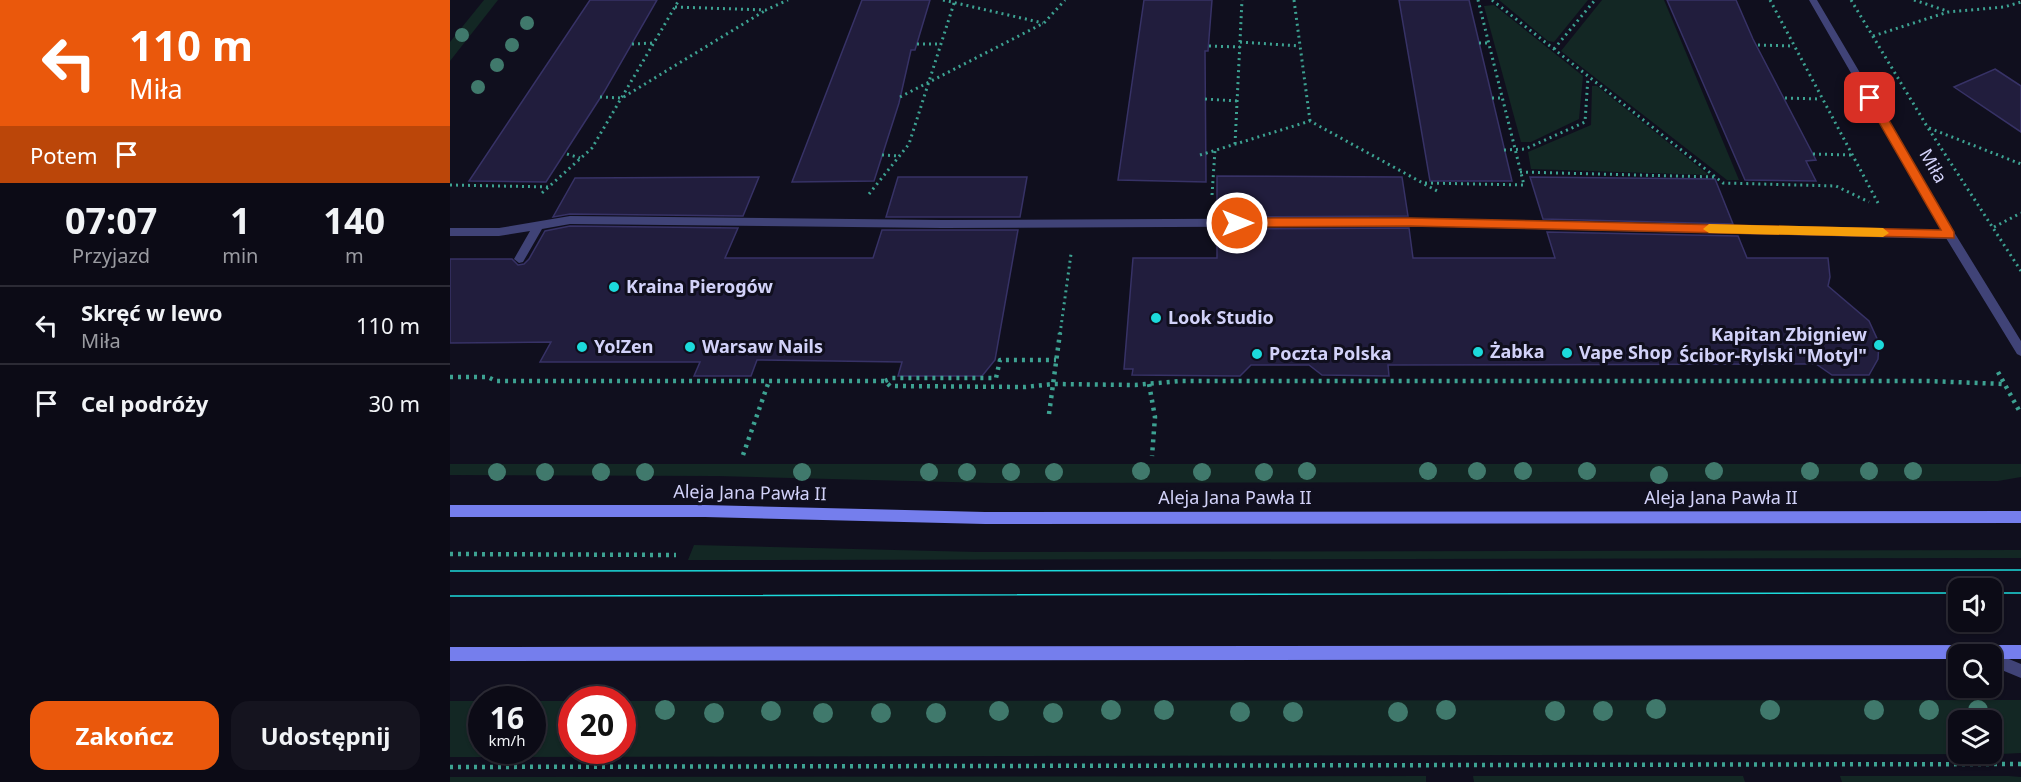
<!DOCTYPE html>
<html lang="pl">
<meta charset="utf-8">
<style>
:root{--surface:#0c0b16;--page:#15141f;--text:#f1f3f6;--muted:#9a9ba1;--line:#2c2b35;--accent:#ea580c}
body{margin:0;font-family:"Noto Sans",sans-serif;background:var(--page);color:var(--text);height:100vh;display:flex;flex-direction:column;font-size:22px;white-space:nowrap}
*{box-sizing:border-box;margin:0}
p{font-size:20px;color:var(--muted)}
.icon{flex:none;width:33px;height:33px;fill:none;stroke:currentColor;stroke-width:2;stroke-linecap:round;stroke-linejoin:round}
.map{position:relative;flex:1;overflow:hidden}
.drawer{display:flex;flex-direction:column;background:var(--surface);width:450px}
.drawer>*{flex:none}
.guide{background:#ea580c;color:#fff;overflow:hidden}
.tools{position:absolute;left:1498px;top:578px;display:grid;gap:12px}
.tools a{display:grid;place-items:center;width:54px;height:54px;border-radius:12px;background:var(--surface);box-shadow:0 2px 4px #0004,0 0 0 2px var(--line);font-size:30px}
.speed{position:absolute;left:18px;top:686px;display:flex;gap:12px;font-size:30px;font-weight:700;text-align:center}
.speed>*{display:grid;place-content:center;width:78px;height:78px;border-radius:50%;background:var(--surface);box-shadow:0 2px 4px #0004,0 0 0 2px var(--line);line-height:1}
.speed small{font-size:15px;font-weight:400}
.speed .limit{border:9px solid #d22;background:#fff;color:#111}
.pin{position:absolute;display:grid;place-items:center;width:51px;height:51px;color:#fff;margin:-26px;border-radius:12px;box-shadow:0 3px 9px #0006}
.me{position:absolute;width:66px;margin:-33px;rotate:90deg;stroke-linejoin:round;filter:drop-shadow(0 0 4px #0008)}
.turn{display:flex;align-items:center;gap:21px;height:126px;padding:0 30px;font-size:27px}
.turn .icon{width:78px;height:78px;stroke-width:2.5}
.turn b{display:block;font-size:42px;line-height:51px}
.then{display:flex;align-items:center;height:57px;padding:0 30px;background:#0003;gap:12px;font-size:22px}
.eta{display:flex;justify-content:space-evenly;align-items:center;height:102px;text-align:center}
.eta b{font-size:36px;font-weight:700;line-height:42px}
.cta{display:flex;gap:12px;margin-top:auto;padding:12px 30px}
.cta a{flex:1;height:69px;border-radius:18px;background:var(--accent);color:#fff;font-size:24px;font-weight:700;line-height:69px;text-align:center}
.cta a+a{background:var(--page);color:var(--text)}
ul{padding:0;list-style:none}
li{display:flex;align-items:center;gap:18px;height:78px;padding:0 30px;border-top:2px solid var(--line)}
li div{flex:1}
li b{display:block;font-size:22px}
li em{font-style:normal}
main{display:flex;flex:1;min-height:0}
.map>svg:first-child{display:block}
</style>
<main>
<section class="drawer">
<div class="guide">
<div class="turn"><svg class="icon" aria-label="left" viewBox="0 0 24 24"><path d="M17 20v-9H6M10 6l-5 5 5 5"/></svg><div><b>110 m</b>Miła</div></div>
<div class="then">Potem<svg class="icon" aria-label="arrive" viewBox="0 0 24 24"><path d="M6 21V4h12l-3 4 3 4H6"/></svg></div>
</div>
<div class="eta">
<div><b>07:07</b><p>Przyjazd</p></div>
<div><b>1</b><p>min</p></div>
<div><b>140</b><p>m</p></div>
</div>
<ul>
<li><svg class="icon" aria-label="left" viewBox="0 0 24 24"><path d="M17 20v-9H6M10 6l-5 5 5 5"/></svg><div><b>Skręć w lewo</b><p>Miła</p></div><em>110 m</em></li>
<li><svg class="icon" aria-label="arrive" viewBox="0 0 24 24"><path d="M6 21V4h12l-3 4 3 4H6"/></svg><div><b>Cel podróży</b></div><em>30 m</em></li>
</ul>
<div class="cta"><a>Zakończ</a><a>Udostępnij</a></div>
</section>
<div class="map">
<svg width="1571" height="782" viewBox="0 0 1571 782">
<rect width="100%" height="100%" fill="#100f1e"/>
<g fill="#132724" fill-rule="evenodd">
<path d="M34,0H48L0,61V42Z"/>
<path d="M1049,0H1138L1104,42L1098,41Z"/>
<path d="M1152,0H1214L1289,180H1277L1111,51Z"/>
<path d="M1044,5L1133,76L1129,119L1081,142H1071L1034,6Z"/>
<path d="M1142,86H1147L1259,175L1081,169L1078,152L1141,125Z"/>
<path d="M0,464H1571V477L1548,481L540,483L268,476L0,475Z"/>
<path d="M244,545L527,552L1571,550V558L238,560Z"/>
<path d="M1571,700V753L1551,754L0,757V701H31L32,750H82L83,701H121L122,750H172L173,701ZM1509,720H1542V753H1509Z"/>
<path d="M976,776V782H0V777Z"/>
<path d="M1023,776H1293L1295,782H1024Z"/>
<path d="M1390,776H1559L1571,777V782H1392Z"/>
</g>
<g fill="#211d3d" stroke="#373266" stroke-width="1.5">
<path d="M140,0H207L154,92L96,182L19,181Z"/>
<path d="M412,0H480L465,50H461L449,103L424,181L342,182Z"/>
<path d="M694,0H762L758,51H755L756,182L668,180Z"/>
<path d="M949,0H1019L1062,181H980Z"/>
<path d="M1217,0H1286L1303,39L1366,160L1356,161L1366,181L1295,180Z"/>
<path d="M1545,69L1571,86V132L1504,87Z"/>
<path d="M767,176L952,177L958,216L767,217Z"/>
<path d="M309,177L293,216L120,214L103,217L125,178Z"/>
<path d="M448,177H577L570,217H436Z"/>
<path d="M1080,177L1265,179L1283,224L1093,219Z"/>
<path d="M120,226L288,228L275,258H423L432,230H568L545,360L532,376H448L452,362L307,360L301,376H244L250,362H90L101,342L0,343V259H62L68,265L74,264L79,259L95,231Z"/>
<path d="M959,228L963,258H1105L1097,232L1288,236L1297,258H1378L1380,277L1378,286L1419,321L1429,343L1428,359L1419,375H1382L1366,364L938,365L939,376L872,375L859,365H801L790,376L682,375L683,369H674L683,258H767V229Z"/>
</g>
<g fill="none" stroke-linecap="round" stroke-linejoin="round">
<g stroke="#3da292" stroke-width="3" stroke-dasharray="2 4" stroke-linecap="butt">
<path d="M493,0L593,23"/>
<path d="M844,0L860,121"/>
<path d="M1042,0L1273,183L1386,186L1419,202"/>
<path d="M1320,0L1428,203"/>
<path d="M1401,0L1478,128L1571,271"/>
<path d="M1464,0L1497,11"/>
<path d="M225,7L316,10L338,0"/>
<path d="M1423,36L1498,12L1554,7L1571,2"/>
<path d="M790,42L850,46"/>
<path d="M1029,43H1038"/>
<path d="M182,44L204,43"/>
<path d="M467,44H491"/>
<path d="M1308,45L1343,46"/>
<path d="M759,46L790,47"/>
<path d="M1104,49L1145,0"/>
<path d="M150,97L172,98L316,10"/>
<path d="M450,97L594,23L615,0"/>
<path d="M1042,98H1052"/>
<path d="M1335,98L1371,99"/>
<path d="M755,99L787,101"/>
<path d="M1479,128L1571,164"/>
<path d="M785,144L792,0"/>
<path d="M1054,150L1075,149L1135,122L1138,77"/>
<path d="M117,154L130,158"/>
<path d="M1363,154L1401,155"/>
<path d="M432,155L449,156"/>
<path d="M750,155L860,121L989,192"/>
<path d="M1070,172L1265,177"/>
<path d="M975,183L1074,185L1028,0"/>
<path d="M0,185L99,187"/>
<path d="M92,193L142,148L229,0"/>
<path d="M419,194L459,144L505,0"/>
<path d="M762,195L765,150"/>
<path d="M1544,227L1571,213"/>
<path d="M610,334L621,254"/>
</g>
<g stroke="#3da292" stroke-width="4.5" stroke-dasharray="3 5" stroke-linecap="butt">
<path d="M1548,372L1571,414"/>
<path d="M0,377H38L46,381H435L440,386L575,387L603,384L685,385L730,381H1478L1554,384"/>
<path d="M435,381L442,378H546L550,360H606"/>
<path d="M699,384L705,417L702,456"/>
<path d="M599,414L610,333"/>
<path d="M293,455L319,381"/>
<path d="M0,554L226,555"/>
<path d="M0,767L1571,764"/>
</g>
<path fill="#404377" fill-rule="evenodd" d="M120,216L492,220L960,218L1500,231L1505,235L1500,239L960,226L492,228L120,224L92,229L73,262L69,263L64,259L80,231L49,236H0V228H49Z"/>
<g fill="#404377" fill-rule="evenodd">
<path d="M1359,0H1367L1504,232L1571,341V356L1567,354L1496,238Z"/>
<path d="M1542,652L1571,664V678L1542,666V654H1537Z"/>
</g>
<g fill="#757eed" fill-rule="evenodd">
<path d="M0,505H255L535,512L1571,511V523L535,524L255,517H0Z"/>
<path d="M1571,645V659H1542V654H1509V659L0,661V647Z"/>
</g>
<g stroke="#1cdadb" stroke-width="1.5">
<path d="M0,571L1571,570"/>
<path d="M1542,593H1571"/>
<path d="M0,596L1509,593"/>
</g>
</g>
<g fill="#40796c">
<circle cx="77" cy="23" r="7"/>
<circle cx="12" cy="35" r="7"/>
<circle cx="62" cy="45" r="7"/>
<circle cx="47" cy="65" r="7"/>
<circle cx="28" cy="87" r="7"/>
<circle cx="691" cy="471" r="9"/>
<circle cx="857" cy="471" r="9"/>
<circle cx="978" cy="471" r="9"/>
<circle cx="1027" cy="471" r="9"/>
<circle cx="1073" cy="471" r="9"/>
<circle cx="1137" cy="471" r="9"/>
<circle cx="1264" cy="471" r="9"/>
<circle cx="1360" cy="471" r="9"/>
<circle cx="1419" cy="471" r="9"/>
<circle cx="1463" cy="471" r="9"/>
<circle cx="47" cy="472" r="9"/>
<circle cx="95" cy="472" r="9"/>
<circle cx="151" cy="472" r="9"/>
<circle cx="195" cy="472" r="9"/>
<circle cx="352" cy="472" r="9"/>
<circle cx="479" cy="472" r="9"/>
<circle cx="517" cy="472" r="9"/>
<circle cx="561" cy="472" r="9"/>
<circle cx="604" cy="472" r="9"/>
<circle cx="752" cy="472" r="9"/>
<circle cx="814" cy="472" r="9"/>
<circle cx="1209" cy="475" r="9"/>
<circle cx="1206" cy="709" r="10"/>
<circle cx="215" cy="710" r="10"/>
<circle cx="661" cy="710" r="10"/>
<circle cx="714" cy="710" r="10"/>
<circle cx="996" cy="710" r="10"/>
<circle cx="1320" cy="710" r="10"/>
<circle cx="1424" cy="710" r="10"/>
<circle cx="1479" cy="710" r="10"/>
<circle cx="1528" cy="710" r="10"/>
<circle cx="321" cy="711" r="10"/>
<circle cx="549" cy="711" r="10"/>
<circle cx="1105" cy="711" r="10"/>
<circle cx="1153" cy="711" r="10"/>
<circle cx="790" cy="712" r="10"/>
<circle cx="843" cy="712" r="10"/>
<circle cx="948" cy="712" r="10"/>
<circle cx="264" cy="713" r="10"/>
<circle cx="373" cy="713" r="10"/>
<circle cx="431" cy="713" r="10"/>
<circle cx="486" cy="713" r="10"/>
<circle cx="603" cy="713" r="10"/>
</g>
<path fill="#ea580c" stroke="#983908" stroke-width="1.5" d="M1420,94L1426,98L1504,232V238L960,226L787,227L781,223L787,218H960L1491,230L1415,98Z"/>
<path fill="#f59e0b" d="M1259,224L1433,228L1439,233L1433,237L1259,233L1253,229Z"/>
<g fill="#1cdadb" stroke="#100f1e" stroke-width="2">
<circle cx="164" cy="287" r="6"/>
<circle cx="706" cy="318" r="6"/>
<circle cx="1429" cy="345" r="6"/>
<circle cx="132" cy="347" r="6"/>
<circle cx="240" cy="347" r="6"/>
<circle cx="1028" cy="352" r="6"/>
<circle cx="1117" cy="353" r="6"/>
<circle cx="807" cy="354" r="6"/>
</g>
<g text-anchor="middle" stroke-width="6" stroke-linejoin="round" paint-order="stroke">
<g font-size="18" fill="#d2d2f9" stroke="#100f1e">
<text transform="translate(1483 166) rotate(60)" y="6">Miła</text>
<text transform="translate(300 493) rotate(1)" y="6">Aleja Jana Pawła II</text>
<text x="785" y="504">Aleja Jana Pawła II</text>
<text x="1271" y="504">Aleja Jana Pawła II</text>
</g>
<g font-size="18" font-weight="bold" fill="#d2d2f9" stroke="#100f1e" text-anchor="start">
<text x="176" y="293">Kraina Pierogów</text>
<text x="718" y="324">Look Studio</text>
<text x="1417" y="341" text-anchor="end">Kapitan Zbigniew<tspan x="1417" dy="21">Ścibor-Rylski "Motyl"</tspan></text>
<text x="144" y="353">Yo!Zen</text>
<text x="252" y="353">Warsaw Nails</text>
<text x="1040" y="358">Żabka</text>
<text x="1129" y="359">Vape Shop</text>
<text x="819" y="360">Poczta Polska</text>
</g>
</g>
</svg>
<div class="tools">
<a><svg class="icon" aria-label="sound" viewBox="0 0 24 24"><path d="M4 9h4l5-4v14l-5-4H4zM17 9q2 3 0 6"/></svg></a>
<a><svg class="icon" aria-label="search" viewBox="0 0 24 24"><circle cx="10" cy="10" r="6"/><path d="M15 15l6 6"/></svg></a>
<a><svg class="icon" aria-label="layers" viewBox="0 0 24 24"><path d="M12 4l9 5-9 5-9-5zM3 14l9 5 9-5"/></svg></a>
</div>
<div class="speed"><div>16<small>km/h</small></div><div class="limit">20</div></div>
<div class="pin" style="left:1420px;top:98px;background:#d93025"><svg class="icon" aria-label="arrive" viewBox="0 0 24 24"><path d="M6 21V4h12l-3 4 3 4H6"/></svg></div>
<svg class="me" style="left:787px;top:223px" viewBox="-20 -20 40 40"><circle r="17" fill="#ea580c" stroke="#fff" stroke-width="3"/><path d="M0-11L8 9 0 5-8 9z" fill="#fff"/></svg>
</div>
</main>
